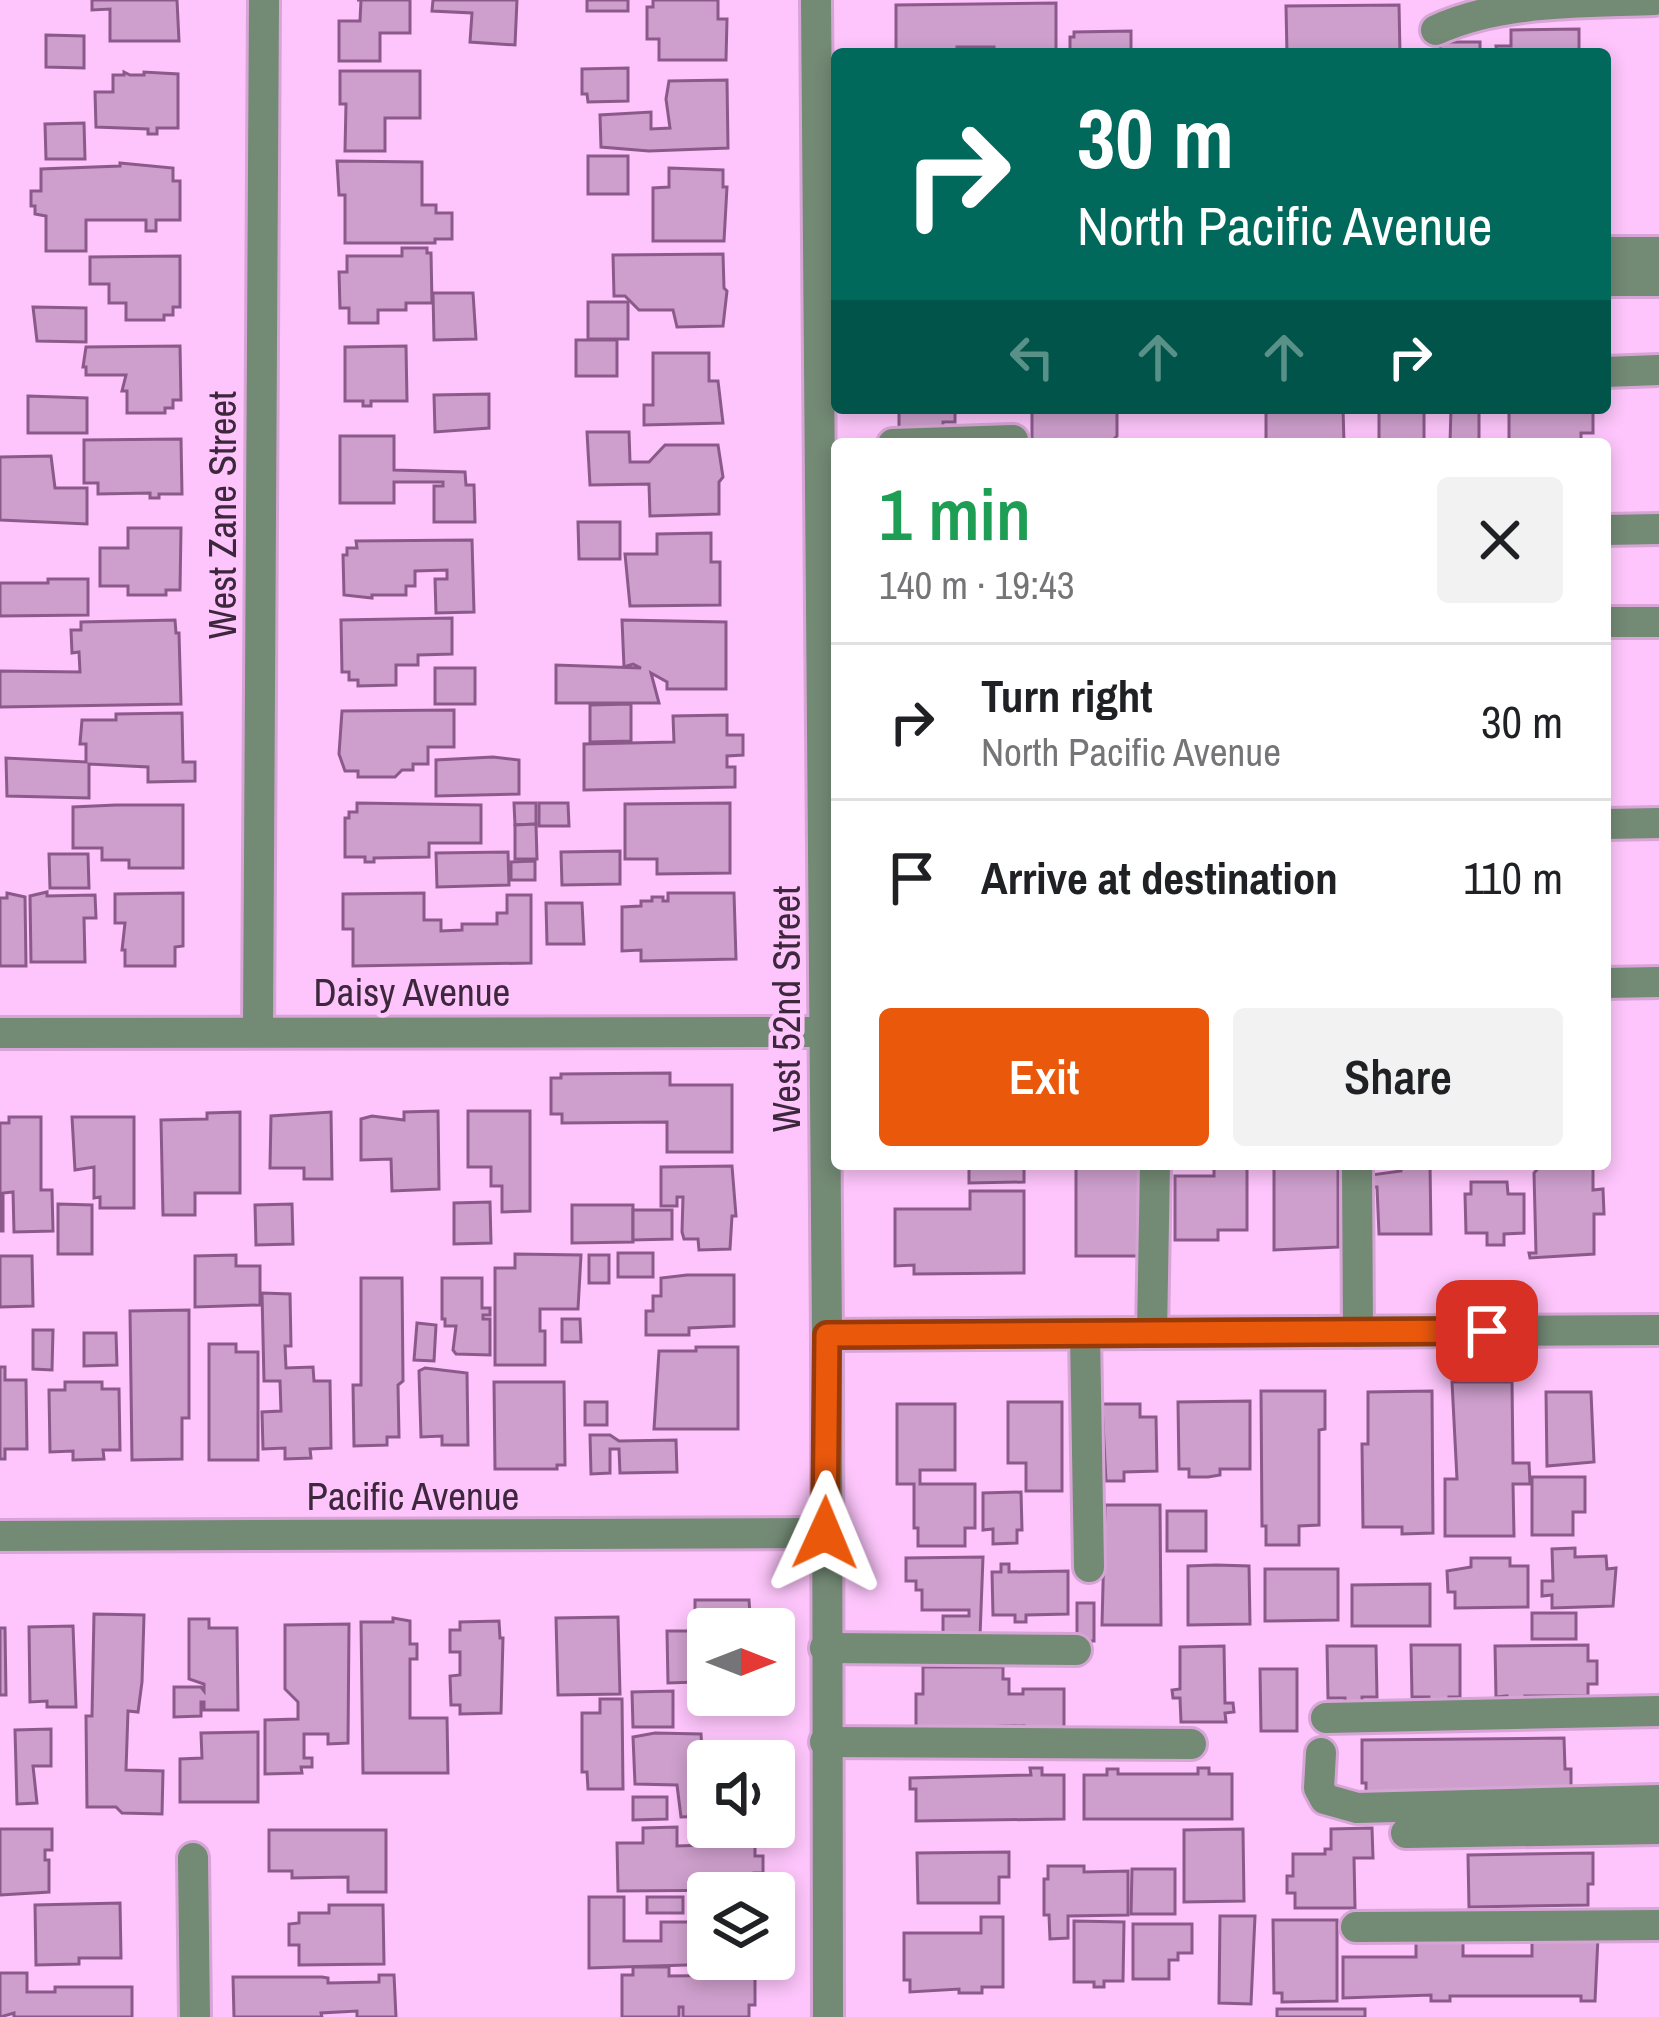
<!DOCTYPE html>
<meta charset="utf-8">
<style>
:root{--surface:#fff;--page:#f2f2f2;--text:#202124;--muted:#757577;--line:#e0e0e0;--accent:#ea580c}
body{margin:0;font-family:"Archivo Narrow",sans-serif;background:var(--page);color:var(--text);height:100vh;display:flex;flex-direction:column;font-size:45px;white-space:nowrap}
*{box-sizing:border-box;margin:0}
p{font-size:39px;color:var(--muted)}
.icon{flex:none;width:66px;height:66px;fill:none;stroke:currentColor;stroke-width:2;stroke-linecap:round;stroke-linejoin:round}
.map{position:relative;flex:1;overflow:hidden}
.panel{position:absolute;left:831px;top:438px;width:780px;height:732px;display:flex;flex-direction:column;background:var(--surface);border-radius:12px;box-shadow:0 6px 18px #0003}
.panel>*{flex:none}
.guide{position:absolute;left:831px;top:48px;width:780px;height:366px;border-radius:12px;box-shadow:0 6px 18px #0003;background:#00695c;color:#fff;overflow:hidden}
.needle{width:78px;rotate:90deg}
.tools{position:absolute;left:687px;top:1608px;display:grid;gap:24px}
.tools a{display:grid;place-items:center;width:108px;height:108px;border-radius:12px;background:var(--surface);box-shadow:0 6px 18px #0003;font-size:60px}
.pin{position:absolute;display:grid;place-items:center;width:102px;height:102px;color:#fff;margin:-51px;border-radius:24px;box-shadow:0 6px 18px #0006}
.me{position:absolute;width:132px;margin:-66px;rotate:1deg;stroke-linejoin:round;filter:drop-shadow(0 0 9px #0008)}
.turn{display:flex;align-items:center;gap:42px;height:252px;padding:0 48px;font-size:54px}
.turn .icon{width:156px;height:156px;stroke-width:2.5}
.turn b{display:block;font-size:84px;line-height:102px}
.lanes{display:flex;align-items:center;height:114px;padding:0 48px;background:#0003;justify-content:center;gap:60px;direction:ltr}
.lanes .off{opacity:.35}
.round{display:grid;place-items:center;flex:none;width:126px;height:126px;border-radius:12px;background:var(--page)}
.head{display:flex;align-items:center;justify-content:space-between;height:204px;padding:0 48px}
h1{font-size:72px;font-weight:600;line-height:90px;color:#1e9e55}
.button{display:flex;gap:24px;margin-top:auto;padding:24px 48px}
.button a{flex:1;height:138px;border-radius:12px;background:var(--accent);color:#fff;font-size:48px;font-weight:600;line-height:138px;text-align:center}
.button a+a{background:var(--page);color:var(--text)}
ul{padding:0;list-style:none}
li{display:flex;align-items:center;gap:36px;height:156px;padding:0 48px;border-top:3px solid var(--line)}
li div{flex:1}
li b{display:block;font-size:45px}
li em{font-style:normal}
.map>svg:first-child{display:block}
</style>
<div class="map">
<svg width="1659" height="2017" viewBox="0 0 1659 2017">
<rect width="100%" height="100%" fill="#fdc5fb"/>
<g fill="#ce9fcd" stroke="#8b5a8b" stroke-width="3">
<path d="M92,0H177L179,41H110V9L92,10Z"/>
<path d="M357,0H410V33H380V61H339V21H360L361,0Z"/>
<path d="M433,0H517L515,45L470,42L472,13L432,11Z"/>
<rect x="587" y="0" width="41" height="11"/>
<path d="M653,0H718V19H727L726,60H659V39H647V7H653Z"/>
<path d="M1056,3V54H994V47H957L958,54H896V5Z"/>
<path d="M1399,5L1400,54H1287L1286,6Z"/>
<path d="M1579,29V52L1497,54L1496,46H1511V30Z"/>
<path d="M1131,31V54L1070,53V37H1074V32Z"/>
<path d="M46,35L84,36V68L46,67Z"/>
<rect x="1440" y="42" width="40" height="12"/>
<path d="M628,68V101L588,102L587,94H582V69Z"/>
<path d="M340,71H420V118H385V151H345L346,104H340Z"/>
<path d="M124,72L130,75H144V72L178,74V128H157V134H148V129L96,127L95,92H113V75H124Z"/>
<path d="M727,80L728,148L649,151L601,147L600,115L651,112V129L670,128L666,99L669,81Z"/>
<path d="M84,123L85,159H46L45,124Z"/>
<rect x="588" y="156" width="40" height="38"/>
<path d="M337,161L422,162V205H436V213H452V239H435V243H345V195H339Z"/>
<path d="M120,163L173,168V181H180V220H156V231H146V220H86V251H46V216L35,214V206H31V191H41V169L120,166Z"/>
<path d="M669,168L723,170V187H727L724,241H653V188L669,187Z"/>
<path d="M402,248H427V253H431L432,303H406V310H378V323H349V308H340L339,272H347V256H402Z"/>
<path d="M723,254L724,288L727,291L723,326L677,327L673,310H639L625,296H614L613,255Z"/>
<path d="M180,256V307H173V315H164V320H126V303H109V284H90V257Z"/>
<path d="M433,293H473L476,339L434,340Z"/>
<rect x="588" y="302" width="40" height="37"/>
<path d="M33,307L86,308V342L37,341Z"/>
<rect x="576" y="340" width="41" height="36"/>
<path d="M180,346L181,400H173V408H165V413H127V391H122L126,375H86V367H83L86,347Z"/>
<path d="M406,346L407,401H371V406H363V401H345V347Z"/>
<path d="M653,353H709V381H718L723,423L644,425V405H653Z"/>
<path d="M489,394V428L435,432L434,395Z"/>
<path d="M28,396L87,398V433H28Z"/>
<path d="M899,408H955V422H943V435H899Z"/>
<path d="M1032,408H1117V436L1111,442H1032Z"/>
<path d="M1266,408H1343L1344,444H1266Z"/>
<rect x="1379" y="408" width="45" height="36"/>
<path d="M1451,408H1479V444H1450Z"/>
<path d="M1509,408H1593V433H1581V444H1509Z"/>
<path d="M587,432H629L630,462H649L665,445H718L723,477L719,482V514L650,516L649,484L590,485Z"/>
<path d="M340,436H394V470L465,472L466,485H474L475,522H434V486H443V482H394V503H340Z"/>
<path d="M181,439L182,494H159V498H150V493L98,494V483H84V440Z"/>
<path d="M51,456L55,488H87V524L0,520V457Z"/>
<path d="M578,522H620V559H579Z"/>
<path d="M128,528H181L180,590H166V595H128V586H100V548H128Z"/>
<path d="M711,533V562H720V605L630,606L625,554H657V534Z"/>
<path d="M472,540L474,612L436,613L435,579H447V570L415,571V586H406V595H372V598L344,595L343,555H347V548H357L356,541Z"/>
<path d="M48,579H88V615L0,616V583H48Z"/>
<path d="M452,618V654L418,655V665H396V685L358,686V680H349V672H342L341,620Z"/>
<path d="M175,620L176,633H179L181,704L0,707V671L80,672L79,652L72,653L71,630H81V622Z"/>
<path d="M622,620L726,622V689H667V682L651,673L659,703H556V665L641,668L633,664L624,667Z"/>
<rect x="435" y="668" width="40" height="36"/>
<path d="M631,704V741L590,742V705Z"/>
<path d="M454,710V747H428V764H413V770H402L395,777H358V771H345L339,754L342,711Z"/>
<path d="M182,713L183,762H195V781L148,782V767L89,764V798L7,796L6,758L86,762V744H80L82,720H116V714Z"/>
<path d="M727,715V735H743V755L727,756V767H735V787L584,790V744L674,742L673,716Z"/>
<path d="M493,757L519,760V794L436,796V760Z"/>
<path d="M357,803L481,805V843H429V857L374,858V862H365V857H345V818H349V812H357Z"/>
<path d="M514,803H536V824L515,825Z"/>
<path d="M539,803H568L569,826H539Z"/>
<path d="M730,803V873L657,874V859H625V804Z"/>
<path d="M116,805H183V868H129V860H102V848H73V807Z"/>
<path d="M536,824L537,859H515V825Z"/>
<path d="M620,851V884L562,885L561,852Z"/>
<path d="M508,852L509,885L437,887L436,853Z"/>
<path d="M49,854H88L89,888H50Z"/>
<path d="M535,861V880H511V862Z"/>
<path d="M47,892V896L95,895L96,918H84L85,962H31L30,896Z"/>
<path d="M7,893L25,897L26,966H0V898H7Z"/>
<path d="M183,893V946L175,947V966H125V950H122L125,923H115V894Z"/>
<path d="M424,893V920H441V931L462,930V924H497V913H507V895H531V963L353,966V929H343V894Z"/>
<path d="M668,893H734L736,959L641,961V950L622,951V907L641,906V901H652V897H663V901H668Z"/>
<path d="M546,903H582L584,944H547Z"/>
<path d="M670,1073V1085H732V1152H667V1122L562,1123V1114H551V1078H561V1074Z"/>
<path d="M438,1111L439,1189L392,1191L391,1159L361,1160V1119L372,1116L404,1120V1112Z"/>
<path d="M468,1111H530V1211L502,1212V1186H491V1167H468Z"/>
<path d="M240,1112V1193H195V1215H163L161,1120L207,1119V1113Z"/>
<path d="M331,1112L332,1179H304V1168H270L271,1116Z"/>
<path d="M9,1117H41V1190H52L53,1231L14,1232L13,1192L3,1193V1231H0V1123H9Z"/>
<path d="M72,1117H134V1208H100V1197L94,1198V1167L75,1170Z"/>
<path d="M969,1164H1024V1182L969,1183Z"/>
<path d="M1076,1164H1146L1143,1256H1076Z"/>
<path d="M1214,1164H1247V1230H1218V1240H1175V1176H1214Z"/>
<path d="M1274,1164H1338V1247L1274,1250Z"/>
<path d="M1401,1164H1430L1431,1234H1379L1377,1187H1371V1175L1401,1171Z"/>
<path d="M1542,1164H1593V1190L1603,1189L1604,1214H1594V1254L1530,1258L1529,1253H1536L1534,1173Z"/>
<path d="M732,1166L736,1216H732L730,1249L699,1250L698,1239H684L682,1232L683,1197H677V1206H661V1167Z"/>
<path d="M1471,1182H1507L1508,1194H1524V1233L1504,1234V1245H1487V1233H1466L1465,1194H1471Z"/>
<path d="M970,1191H1024V1273L914,1274V1265L895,1266V1209H970Z"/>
<path d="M490,1202L491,1243L454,1244V1203Z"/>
<path d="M58,1204L92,1205V1254H58Z"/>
<path d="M292,1204L293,1244L256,1245L255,1205Z"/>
<path d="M572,1205H633V1242L572,1243Z"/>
<path d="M633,1210H672V1239L633,1240Z"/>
<rect x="618" y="1253" width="35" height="24"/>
<path d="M515,1254L581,1255L578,1309H540V1331H545V1365H495V1268H515Z"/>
<path d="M236,1255V1266H260V1305L195,1307V1256Z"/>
<rect x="589" y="1255" width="20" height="28"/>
<path d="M0,1256H32L33,1306L0,1307Z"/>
<path d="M687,1275H734V1326L689,1328V1335H646V1311H653V1296H661V1278Z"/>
<path d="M361,1278H402L403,1381L398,1385L399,1437H387V1445L354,1446L353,1385H361Z"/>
<path d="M442,1278H482V1308H490V1315H483V1319H490V1355L456,1354L453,1350L456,1326H445V1319H442Z"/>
<path d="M262,1293L290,1294L291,1346H285L286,1368L313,1367L314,1381H330L331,1448L310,1449L311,1458L285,1459V1448L263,1449L262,1412L281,1411L280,1381H264Z"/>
<path d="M189,1310V1418H182V1459L132,1460L130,1311Z"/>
<path d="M562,1319H580L581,1342H562Z"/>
<path d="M417,1323L436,1325L434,1361L414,1360Z"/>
<path d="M33,1330H53L52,1370L33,1369Z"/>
<path d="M84,1333H116L117,1365L84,1366Z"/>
<path d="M209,1344H236V1352H258V1460H209Z"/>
<path d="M696,1347H738V1429H654L659,1351H696Z"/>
<path d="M0,1367H5V1380H26L27,1449H5V1459H0Z"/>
<path d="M425,1368L467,1373L468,1445H442V1436L421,1437L419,1371Z"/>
<path d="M65,1382H102V1389H119L120,1450H103L104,1459L73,1460V1451L50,1452L49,1390H65Z"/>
<path d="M494,1382H564L565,1465H557V1469H495Z"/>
<path d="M1452,1382H1512L1513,1463H1529L1530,1484H1513L1514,1536H1445V1479H1457Z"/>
<path d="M1261,1391H1325V1429L1319,1430V1525L1299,1526V1545H1266V1526H1262Z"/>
<path d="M1432,1391L1433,1533L1402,1534V1527H1363L1362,1444H1368V1392Z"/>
<path d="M1546,1392H1591L1594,1462L1547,1466Z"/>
<path d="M1250,1401V1469H1220V1475L1208,1477H1189V1469H1179L1178,1402Z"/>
<rect x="585" y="1402" width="22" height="23"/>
<path d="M1008,1402H1062V1491H1026V1463H1008Z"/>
<path d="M897,1404H955V1470H920V1484H975V1528H965V1546H918V1528H914V1484H897Z"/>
<path d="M1102,1404H1140V1417H1156L1157,1471L1124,1472V1481H1106Z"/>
<path d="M590,1435H610L619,1441L676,1440L677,1472L620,1473L619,1449H610V1473L591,1474Z"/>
<path d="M1532,1477H1585V1512H1573V1535H1532Z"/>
<path d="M1021,1492L1022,1530H1017V1543L993,1544V1529L983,1530V1493Z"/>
<path d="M1105,1505H1160L1161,1625H1102Z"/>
<rect x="1167" y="1511" width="39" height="40"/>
<path d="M1575,1548V1557L1606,1556L1607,1569L1616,1568L1613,1606L1552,1608V1595L1542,1596V1581H1553L1552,1549Z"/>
<path d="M983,1557L980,1636H943V1616H969V1610H922V1590H916V1581H906V1558Z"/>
<path d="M1471,1558H1510V1566H1528V1607L1455,1608V1592H1448L1447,1571L1471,1567Z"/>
<path d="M1001,1564H1009V1572L1068,1571V1614L1026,1615V1622H1015V1615H993L992,1572H1001Z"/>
<path d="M1216,1565L1249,1566L1250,1624L1188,1625V1566Z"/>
<path d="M1265,1569H1338V1620L1265,1621Z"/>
<path d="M1430,1584V1626H1352V1585Z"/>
<path d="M695,1600H749L750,1615H757V1629H708V1690H697V1682L668,1683L667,1631H695Z"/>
<rect x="1077" y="1603" width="17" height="38"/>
<rect x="1532" y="1613" width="44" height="26"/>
<path d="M94,1614L144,1615L142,1682L138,1712L128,1711L126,1770L163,1771L162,1814L122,1813L116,1807H87L86,1716H92Z"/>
<path d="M618,1617L620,1694L558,1695L556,1618Z"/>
<path d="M393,1618L410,1621V1644H417V1659H410V1718H447L448,1773H363L361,1622H393Z"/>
<path d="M189,1619H209V1628H237L238,1710H204V1702H201V1716L174,1717V1687H201L204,1691V1684L189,1679Z"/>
<path d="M499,1621L500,1638H503L501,1713L460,1714V1705H451L450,1676L460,1675V1652H450V1630H460V1622Z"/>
<path d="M349,1624L348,1743L328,1744V1734H304V1758H312V1767H301L302,1773L265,1774V1720L298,1719V1702L285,1689V1625Z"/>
<path d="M73,1626L76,1707H47V1701L30,1702L29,1627Z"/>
<path d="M0,1628H5L6,1695H0Z"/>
<path d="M1411,1645H1460V1697H1449V1703H1429V1697H1412Z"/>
<path d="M1588,1645V1661H1597V1684H1588V1696H1525V1703H1507V1696L1496,1697L1495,1646Z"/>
<path d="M1224,1646L1225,1703H1233L1234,1712L1225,1713L1226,1722H1181L1180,1698H1173L1172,1690L1180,1689V1647Z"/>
<path d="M1327,1646H1376L1377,1697H1362V1705H1345V1698H1328Z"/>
<path d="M923,1667H1003V1679H1009V1694H1023V1689H1064V1732H1024V1726L916,1728V1694H923Z"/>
<path d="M1260,1669H1297V1731H1261Z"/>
<path d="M673,1691V1727H633L632,1692Z"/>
<path d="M600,1699H622L623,1789H588L587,1772H582V1713H600Z"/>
<path d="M51,1729V1766H33L37,1803L17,1804L15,1730Z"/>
<path d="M258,1732V1802H180V1759L202,1758L201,1733Z"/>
<path d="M655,1733L701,1734L702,1751H739V1761H708V1816L681,1817L677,1785L635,1784L633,1737Z"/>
<path d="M1564,1738L1565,1769H1571V1789L1366,1795V1783H1362V1740Z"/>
<path d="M1030,1768H1042V1775H1064V1819L916,1821V1789H910V1778L1031,1775Z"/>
<path d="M1198,1768H1209V1774H1232V1819H1084V1775H1107V1769H1118V1774H1198Z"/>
<path d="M633,1797H667V1819L633,1820Z"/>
<path d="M677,1827V1846L708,1845V1840H755V1856H763V1873H754V1890L618,1891L617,1843H643V1828Z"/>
<path d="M1372,1828L1373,1858H1354L1355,1908H1295V1893H1287V1876H1293V1854H1325V1849H1331V1829Z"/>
<path d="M0,1829H52V1850H45V1860H49V1892L0,1895Z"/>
<path d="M1243,1829L1244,1901L1184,1902V1830Z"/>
<path d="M269,1830H386V1892H348V1877L292,1878V1871H269Z"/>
<path d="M1009,1852V1877H999V1903H918L917,1853Z"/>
<path d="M1593,1853V1884H1588V1905L1469,1907L1468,1855Z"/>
<path d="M1048,1866H1084V1872L1128,1871V1915L1068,1916V1938L1050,1939L1049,1915H1044V1879H1048Z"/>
<path d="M1132,1869H1175V1914H1131Z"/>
<path d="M589,1897H624V1941H661V1922H708V1959H719V1964L589,1968Z"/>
<rect x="647" y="1897" width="36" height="16"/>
<path d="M120,1903L121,1958H79V1964L36,1965L35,1905Z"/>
<path d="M329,1905H383L384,1964L299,1965V1945H289V1924L299,1923V1913H329Z"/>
<path d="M1220,1916H1255L1251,2004L1219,2003Z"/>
<path d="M981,1917H1003V1987H982V1993H959V1989L910,1992V1980H904V1933H981Z"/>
<path d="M1273,1920H1337V2001L1282,2002V1993H1274Z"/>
<path d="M1074,1921L1124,1922L1123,1981H1104V1987H1094V1982H1074Z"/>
<path d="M1133,1924H1192V1953H1178V1960H1169V1979H1133Z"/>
<path d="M1532,1937H1598L1595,2001H1581V1996H1450V2001H1431V1995L1343,1998V1957H1416V1942H1463V1956H1532Z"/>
<path d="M633,1967H669V1976L755,1975V2005H749V2017H683V2007H679V2017H622V1975H633Z"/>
<path d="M0,1973H27V1992H55V1987H132V2017H14V2013L0,2017Z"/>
<path d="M379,1975H394L396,2017H357V2011L321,2013L322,2017H234L233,1977H322L328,1978V1983L379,1982Z"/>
<rect x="1277" y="2009" width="88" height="8"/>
</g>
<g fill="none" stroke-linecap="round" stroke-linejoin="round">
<defs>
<g id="minor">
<path d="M816,0L827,1335L828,2017"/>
<path d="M1436,30C1501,0 1583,3 1654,0"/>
<path d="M1605,252H1659"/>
<path d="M1605,281H1659"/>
<path d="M1605,372L1659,370"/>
<path d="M893,444L1013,440"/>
<path d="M1605,530L1659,529"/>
<path d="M1605,622H1659"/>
<path d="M1605,824L1659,823"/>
<path d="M1605,983L1659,982"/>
<path d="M258,1031L264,0"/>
<path d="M0,1033L825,1032"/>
<path d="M1357,1164L1358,1332"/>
<path d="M1152,1333L1155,1164"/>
<path d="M1085,1334L1089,1567"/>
<path d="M827,1335L1659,1330"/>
<path d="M0,1536L825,1533"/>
<path d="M825,1648L1076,1650"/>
<path d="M1326,1718L1659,1711"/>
<path d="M825,1742L1191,1744"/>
<path d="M1321,1753L1319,1788L1325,1799L1357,1808L1659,1800"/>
<path d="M1406,1833L1659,1829"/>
<path d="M193,1858L195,2017"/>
<path d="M1356,1927L1659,1925"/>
</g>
</defs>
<use href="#minor" stroke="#d7a5d5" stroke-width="36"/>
<use href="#minor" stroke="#738a75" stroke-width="30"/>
</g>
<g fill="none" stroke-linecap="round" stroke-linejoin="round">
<defs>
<path id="route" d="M825,1533L827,1335L1487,1331"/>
</defs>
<use href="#route" stroke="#983908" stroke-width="30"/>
<use href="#route" stroke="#ea580c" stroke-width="21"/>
</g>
<g text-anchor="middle" stroke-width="9" stroke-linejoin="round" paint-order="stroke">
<g font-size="39" fill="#3d273c" stroke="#fdc5fb">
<text transform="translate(222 515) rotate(-90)" y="14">West Zane Street</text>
<text x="412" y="1006">Daisy Avenue</text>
<text transform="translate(786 1009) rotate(-90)" y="14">West 52nd Street</text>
<text x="413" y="1510">Pacific Avenue</text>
</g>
</g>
</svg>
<div class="tools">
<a><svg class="needle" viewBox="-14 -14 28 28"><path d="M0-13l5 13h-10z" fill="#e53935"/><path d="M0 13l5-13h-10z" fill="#757577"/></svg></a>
<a><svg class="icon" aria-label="sound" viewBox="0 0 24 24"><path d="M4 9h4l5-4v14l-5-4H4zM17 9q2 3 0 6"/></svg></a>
<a><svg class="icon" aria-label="layers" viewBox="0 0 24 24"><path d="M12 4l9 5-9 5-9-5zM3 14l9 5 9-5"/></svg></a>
</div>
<div class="pin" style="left:1487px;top:1331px;background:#d93025"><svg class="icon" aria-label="arrive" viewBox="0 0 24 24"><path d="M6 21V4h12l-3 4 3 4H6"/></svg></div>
<svg class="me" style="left:825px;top:1533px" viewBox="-20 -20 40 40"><path d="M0-17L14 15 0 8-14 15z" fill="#ea580c" stroke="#fff" stroke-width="4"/></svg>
<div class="guide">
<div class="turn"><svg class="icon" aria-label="right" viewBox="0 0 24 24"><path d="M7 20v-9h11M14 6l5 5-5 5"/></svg><div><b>30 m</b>North Pacific Avenue</div></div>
<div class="lanes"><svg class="icon off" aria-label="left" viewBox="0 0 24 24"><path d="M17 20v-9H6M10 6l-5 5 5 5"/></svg><svg class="icon off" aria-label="ahead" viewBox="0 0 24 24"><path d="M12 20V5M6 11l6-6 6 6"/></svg><svg class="icon off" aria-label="ahead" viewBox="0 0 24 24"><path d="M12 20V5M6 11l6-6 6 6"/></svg><svg class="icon" aria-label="right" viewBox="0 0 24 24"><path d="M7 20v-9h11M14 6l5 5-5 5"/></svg></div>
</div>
<section class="panel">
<div class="head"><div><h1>1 min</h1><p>140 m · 19:43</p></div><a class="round"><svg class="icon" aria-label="close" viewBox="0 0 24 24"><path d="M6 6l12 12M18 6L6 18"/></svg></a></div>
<ul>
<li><svg class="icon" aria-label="right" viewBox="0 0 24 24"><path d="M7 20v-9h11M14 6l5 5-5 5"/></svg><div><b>Turn right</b><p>North Pacific Avenue</p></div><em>30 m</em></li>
<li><svg class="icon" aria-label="arrive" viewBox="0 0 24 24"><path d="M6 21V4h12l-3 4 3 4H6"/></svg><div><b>Arrive at destination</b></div><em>110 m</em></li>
</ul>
<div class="button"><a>Exit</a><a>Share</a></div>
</section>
</div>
